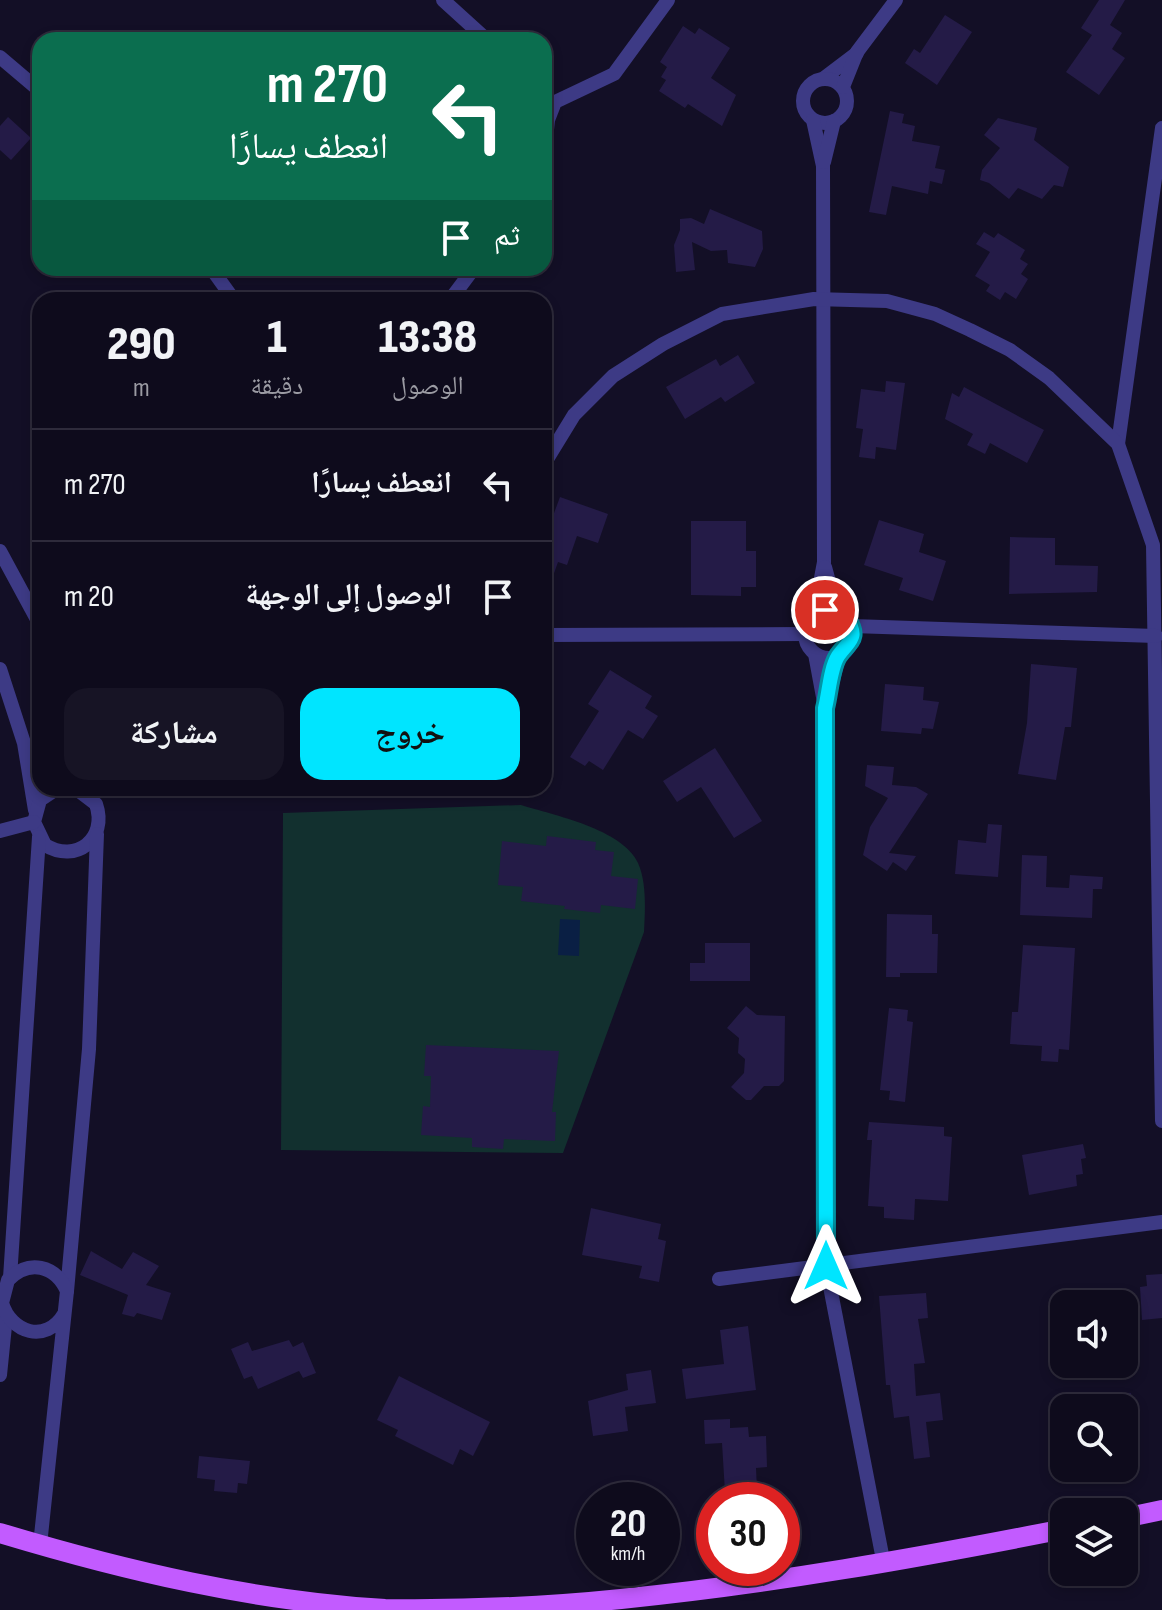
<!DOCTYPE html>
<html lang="ar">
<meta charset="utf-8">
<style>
:root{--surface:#0e0b1c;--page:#171425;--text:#f1f3f6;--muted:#9b9ba3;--line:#2e2b3b;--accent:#00e5ff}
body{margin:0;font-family:"Sofia Sans Condensed","Noto Naskh Arabic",sans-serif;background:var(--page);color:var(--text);direction:rtl;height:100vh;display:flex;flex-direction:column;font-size:30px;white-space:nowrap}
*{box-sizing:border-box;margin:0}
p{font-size:26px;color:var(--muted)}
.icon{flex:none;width:44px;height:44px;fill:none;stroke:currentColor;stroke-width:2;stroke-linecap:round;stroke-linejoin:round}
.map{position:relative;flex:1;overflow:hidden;direction:ltr}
.side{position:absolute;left:32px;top:292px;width:520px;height:504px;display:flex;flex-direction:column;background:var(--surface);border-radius:24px;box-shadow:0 4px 12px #0003,0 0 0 2px var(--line);direction:rtl}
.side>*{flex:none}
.banner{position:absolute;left:32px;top:32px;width:520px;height:244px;border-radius:24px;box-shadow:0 4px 12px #0003,0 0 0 2px var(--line);direction:rtl;background:#0b6e4f;color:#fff;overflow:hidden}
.fabs{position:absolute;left:1050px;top:1290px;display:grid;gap:16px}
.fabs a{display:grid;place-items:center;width:88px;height:88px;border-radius:16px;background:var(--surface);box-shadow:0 4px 12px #0003,0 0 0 2px var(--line);font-size:40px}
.speed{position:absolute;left:576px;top:1482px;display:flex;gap:16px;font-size:40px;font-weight:700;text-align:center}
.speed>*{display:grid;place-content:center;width:104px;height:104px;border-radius:50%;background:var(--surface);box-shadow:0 4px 12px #0003,0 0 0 2px var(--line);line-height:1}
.speed small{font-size:20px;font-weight:400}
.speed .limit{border:12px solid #d22;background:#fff;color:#111}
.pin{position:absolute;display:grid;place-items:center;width:68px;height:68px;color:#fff;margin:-34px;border:4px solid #fff;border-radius:50%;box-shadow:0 2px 8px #0007}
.me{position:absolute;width:88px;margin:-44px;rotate:0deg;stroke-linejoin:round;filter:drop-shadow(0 0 6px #0008)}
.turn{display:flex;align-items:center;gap:28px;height:168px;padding:0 32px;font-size:36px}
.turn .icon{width:104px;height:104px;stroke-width:2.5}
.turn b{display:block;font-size:56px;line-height:68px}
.then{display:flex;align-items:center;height:76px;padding:0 32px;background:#0003;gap:16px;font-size:30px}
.eta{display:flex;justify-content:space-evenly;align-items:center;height:136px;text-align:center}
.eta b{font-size:48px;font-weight:800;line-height:56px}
.primary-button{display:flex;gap:16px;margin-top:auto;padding:16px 32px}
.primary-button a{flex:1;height:92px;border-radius:24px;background:var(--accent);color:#111;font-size:32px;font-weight:800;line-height:92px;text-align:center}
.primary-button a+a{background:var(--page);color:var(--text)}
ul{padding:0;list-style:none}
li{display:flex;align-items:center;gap:24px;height:112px;padding:0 32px;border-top:2px solid var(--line)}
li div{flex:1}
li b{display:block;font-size:30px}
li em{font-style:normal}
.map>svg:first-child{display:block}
</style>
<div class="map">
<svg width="1162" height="1610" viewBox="0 0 1162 1610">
<rect width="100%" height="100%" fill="#130f26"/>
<path fill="#12302f" d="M521,805C553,815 623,829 638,863C647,883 645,911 644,932L563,1153L281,1150L283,813Z"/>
<path fill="#0a1f44" d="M560,919L580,920L579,956L558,955Z"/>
<g fill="#241b47">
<path d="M1099,0H1125L1110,25L1122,33L1112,49L1125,58L1099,95L1066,72L1092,35L1081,28Z"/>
<path d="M945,15L972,32L937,85L905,63L914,49L920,53Z"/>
<path d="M683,26L695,34L699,28L730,48L711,78L736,95L722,126L688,104L685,108L659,91L666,80L661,77L667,67L660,62Z"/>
<path d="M890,111L904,114L902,123L915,126L912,141L940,146L935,168L945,170L942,184L930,181L928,194L892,186L886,215L869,212Z"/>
<path d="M8,117L31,138L11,160L0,150V126Z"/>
<path d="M998,118L1037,128L1034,140L1069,167L1063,187L1054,185L1042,199L1018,188L1009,199L989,183L980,180L982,170L1000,148L984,135Z"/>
<path d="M710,209L762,231L763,249L755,267L728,263L727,250L711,251L692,242L695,270L676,272L674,245L680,230V219L691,218L704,224Z"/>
<path d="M984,232L994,238L998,233L1025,250L1020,259L1028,264L1021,274L1028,279L1016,299L1005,292L1000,300L986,291L990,285L975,276L990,252L976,244Z"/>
<path d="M738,355L755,383L725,402L721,397L685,419L666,387L716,359L720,366Z"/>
<path d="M886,381L905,383L896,450L876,447L875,459L859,457L863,429L856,428L861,389L885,392Z"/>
<path d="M964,387L1044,430L1027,463L990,443L985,454L967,445L973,434L945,419L952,393L959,397Z"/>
<path d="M560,497L608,514L598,543L577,536L567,565L558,562L546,596L544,540Z"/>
<path d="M879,520L924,534L919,552L946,561L933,601L899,590L903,578L864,565Z"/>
<path d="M691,521H746V551H756V587H741V596L691,595Z"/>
<path d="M1010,537L1055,538V565L1098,566L1097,592L1009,594Z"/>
<path d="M1031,664L1077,668L1071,727H1065L1056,780L1018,774L1027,723Z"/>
<path d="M610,670L652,696L645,708L658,716L643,739L628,730L603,770L589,761L585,766L570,757L599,711L588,704Z"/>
<path d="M885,684L924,687L923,700L939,702L933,729L922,728L921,734L881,731Z"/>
<path d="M715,748L762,821L734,838L701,787L677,802L663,781Z"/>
<path d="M867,765L894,767L892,785L916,787L928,794L889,853L916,856L906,871L893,862L887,871L863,855L870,827L888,798L865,786Z"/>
<path d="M988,824L1002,825L998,877L955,874L958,840L986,843Z"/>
<path d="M547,836L596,842L595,850L614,852L611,876L638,879L635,909L601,905L600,913L564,909L565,906L521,901L523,887L498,885L502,841L546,846Z"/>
<path d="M1022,855L1047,856L1046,887L1069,888L1070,875L1103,877L1102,889H1093L1092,918L1020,915Z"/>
<path d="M887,914L932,915V934H938L937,973H900V977H886Z"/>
<path d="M705,943H750V981H690V963H705Z"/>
<path d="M1023,945L1075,948L1069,1050L1059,1049L1058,1062L1041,1061L1042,1046L1010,1044L1012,1012H1018Z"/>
<path d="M746,1006L757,1015L785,1016L784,1081L779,1086H764L751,1100H746L731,1087L744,1073L745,1059L738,1053L739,1038L727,1028Z"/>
<path d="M889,1008L908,1010L907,1021L913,1022L905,1102L889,1100L890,1091L880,1090Z"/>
<path d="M426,1045L559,1051L552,1112H556L555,1141L504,1139L503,1149L472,1147V1138L421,1135L423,1106L430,1107L431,1076H424Z"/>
<path d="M869,1122L944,1127V1136L952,1137L948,1201L915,1199L914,1220L884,1218V1207L868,1206L872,1140H867Z"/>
<path d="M1083,1144L1086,1158L1081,1159L1083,1174L1076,1175L1077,1186L1029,1195L1022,1155Z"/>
<path d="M591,1208L661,1224L658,1239L666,1241L659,1282L639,1278L642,1266L582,1255Z"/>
<path d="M91,1251L122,1269L133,1252L159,1266L146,1285L171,1293L162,1320L137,1313L134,1317L122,1314L128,1295L80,1275Z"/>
<path d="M1162,1274V1318L1142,1320L1140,1287L1147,1286L1146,1275Z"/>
<path d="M926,1293L928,1318L918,1319L925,1363L914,1364L916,1396L940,1393L943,1420L926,1422L930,1457L914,1459L909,1416L894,1418L890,1385H886L879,1296Z"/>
<path d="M748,1326L756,1390L686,1399L682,1369L724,1364L720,1330Z"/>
<path d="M289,1340L293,1347L303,1342L316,1373L303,1378L299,1371L258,1389L252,1376L244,1379L231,1349L248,1342L252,1351Z"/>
<path d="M651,1370L656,1403L625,1407L628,1431L593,1436L588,1401L628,1390L626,1374Z"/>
<path d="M399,1376L490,1422L473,1456L460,1449L453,1465L395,1436L398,1430L377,1420Z"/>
<path d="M1131,1393L1133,1408H1074V1400Z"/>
<path d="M730,1419V1428L748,1427L749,1437L766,1436L767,1467L756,1468L757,1490L725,1492L722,1443L705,1444L704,1420Z"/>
<path d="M199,1456L250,1461L247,1484L238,1483L237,1493L214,1491L215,1480L197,1478Z"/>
</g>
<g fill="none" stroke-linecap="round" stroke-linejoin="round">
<g stroke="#3d3a85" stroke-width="14">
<path d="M443,0L487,40"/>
<path d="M0,57L40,91"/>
<path d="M824,78L857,53"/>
<circle cx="825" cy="101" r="22"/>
<path d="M843,87L857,52L896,0"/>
<path d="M813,120L823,166L824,562L814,615"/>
<path d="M544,158L548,120L555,102L614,74L668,0"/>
<path d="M824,162L834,121"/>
<path d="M211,268L234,300"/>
<path d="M450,300L474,268"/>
<path d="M1118,444L1162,128"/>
<path d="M544,464L574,415L613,376L663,344L722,314L814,299L887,301L935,314L970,330L1010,350L1049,378L1118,444L1153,545L1162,1121"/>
<path d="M0,551L40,625"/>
<path d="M825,567L837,611"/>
<circle cx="829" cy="634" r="24"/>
<path d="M852,626L1156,636"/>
<path d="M544,635L805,634"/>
<path d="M815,654L825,708L826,1266L884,1565"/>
<path d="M0,669L24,743L35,810"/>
<path d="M827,704L839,656"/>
<path d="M58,788L40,800L34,822L45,845C76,864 108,839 96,804L75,788"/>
<path d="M0,831L34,822"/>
<path d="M10,1278L39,837"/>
<path d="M719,1279L1162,1222"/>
<path d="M67,1291L89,1049L97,834"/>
<path d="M0,1375L6,1316"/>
<path d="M40,1545L67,1291C55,1265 29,1259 8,1280L2,1303C11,1333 46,1344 64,1314"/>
</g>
<g stroke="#c25bff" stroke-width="20">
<path d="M1124,1518L1162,1510"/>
<path d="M0,1533C126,1571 254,1601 385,1609C463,1610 544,1607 621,1599C771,1584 917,1558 1064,1529"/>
</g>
</g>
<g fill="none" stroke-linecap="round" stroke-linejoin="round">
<defs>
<path id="route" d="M825,610L846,617C860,639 849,640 838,656C830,669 829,693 825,708L826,1266"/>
</defs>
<use href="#route" stroke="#0095a6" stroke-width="20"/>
<use href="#route" stroke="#00e5ff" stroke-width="14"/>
</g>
</svg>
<div class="fabs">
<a><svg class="icon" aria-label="sound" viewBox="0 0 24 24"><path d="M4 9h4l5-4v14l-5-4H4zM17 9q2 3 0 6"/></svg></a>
<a><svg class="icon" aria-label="search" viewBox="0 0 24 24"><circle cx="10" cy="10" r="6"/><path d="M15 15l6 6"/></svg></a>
<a><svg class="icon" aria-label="layers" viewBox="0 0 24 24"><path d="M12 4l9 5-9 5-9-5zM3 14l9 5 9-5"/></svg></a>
</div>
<div class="speed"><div>20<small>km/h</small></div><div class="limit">30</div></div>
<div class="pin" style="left:825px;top:610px;background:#d93025"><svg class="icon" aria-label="arrive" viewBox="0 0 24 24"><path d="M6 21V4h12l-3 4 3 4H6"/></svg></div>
<svg class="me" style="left:826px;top:1266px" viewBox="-20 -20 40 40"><path d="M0-17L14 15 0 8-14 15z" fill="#00e5ff" stroke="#fff" stroke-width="4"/></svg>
<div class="banner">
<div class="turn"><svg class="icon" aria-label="left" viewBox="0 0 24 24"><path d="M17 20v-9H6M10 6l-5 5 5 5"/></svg><div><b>270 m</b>انعطف يسارًا</div></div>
<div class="then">ثم<svg class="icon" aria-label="arrive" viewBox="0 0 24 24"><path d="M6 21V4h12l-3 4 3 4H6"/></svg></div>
</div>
<section class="side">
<div class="eta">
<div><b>13:38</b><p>الوصول</p></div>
<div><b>1</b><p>دقيقة</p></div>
<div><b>290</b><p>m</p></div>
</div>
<ul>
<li><svg class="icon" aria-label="left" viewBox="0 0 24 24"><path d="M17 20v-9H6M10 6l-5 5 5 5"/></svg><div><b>انعطف يسارًا</b></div><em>270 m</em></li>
<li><svg class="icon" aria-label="arrive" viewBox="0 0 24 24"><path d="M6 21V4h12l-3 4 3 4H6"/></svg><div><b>الوصول إلى الوجهة</b></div><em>20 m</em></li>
</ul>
<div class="primary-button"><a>خروج</a><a>مشاركة</a></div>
</section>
</div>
